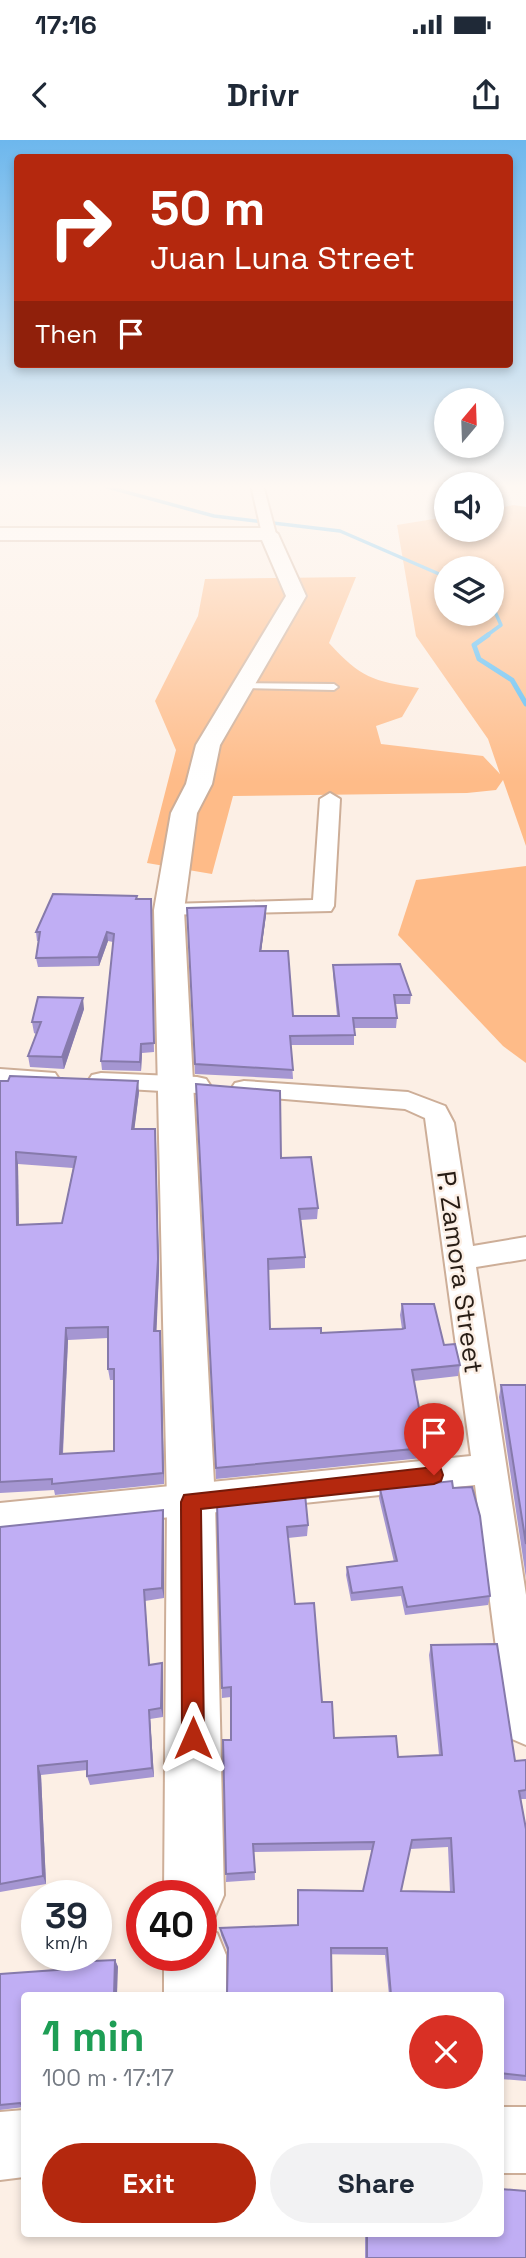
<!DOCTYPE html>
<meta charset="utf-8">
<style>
:root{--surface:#fff;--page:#f2f2f3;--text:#1f2937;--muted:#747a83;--accent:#b4280e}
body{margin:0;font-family:"Space Grotesk",sans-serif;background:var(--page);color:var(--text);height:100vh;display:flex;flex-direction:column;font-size:26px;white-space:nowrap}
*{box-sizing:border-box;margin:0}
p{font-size:23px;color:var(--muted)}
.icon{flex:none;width:38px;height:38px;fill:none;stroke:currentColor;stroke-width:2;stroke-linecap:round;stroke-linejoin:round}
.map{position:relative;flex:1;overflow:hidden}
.sheet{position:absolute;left:21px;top:1852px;width:483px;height:245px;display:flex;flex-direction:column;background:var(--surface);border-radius:7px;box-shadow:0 4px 10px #0003}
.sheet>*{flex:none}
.hud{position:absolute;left:14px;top:14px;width:499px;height:214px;border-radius:7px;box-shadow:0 4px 10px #0003;background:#b4280e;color:#fff;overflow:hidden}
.needle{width:46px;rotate:19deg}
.fabs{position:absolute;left:434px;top:248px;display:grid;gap:14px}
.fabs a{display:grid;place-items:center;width:70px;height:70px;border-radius:50%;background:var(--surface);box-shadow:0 4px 10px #0003;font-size:35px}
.speed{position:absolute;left:21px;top:1740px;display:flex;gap:14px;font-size:35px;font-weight:700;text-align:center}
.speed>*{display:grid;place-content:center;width:91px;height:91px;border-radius:50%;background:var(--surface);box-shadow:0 4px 10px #0003;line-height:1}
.speed small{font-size:18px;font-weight:400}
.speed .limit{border:10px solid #d22;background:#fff;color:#111}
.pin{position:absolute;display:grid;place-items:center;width:60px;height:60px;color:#fff;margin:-72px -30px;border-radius:50% 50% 50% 0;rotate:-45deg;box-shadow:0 0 7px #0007}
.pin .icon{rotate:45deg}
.me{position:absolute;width:77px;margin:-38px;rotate:0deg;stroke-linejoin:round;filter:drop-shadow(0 0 5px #0008)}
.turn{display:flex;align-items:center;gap:24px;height:147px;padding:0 21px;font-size:32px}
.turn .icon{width:91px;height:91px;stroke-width:2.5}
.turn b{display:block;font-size:49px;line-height:60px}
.then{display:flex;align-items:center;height:66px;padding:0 21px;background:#0003;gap:14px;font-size:26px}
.round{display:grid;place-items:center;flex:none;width:74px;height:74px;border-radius:37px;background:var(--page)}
.head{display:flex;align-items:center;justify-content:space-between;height:119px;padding:0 21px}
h1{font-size:42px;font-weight:800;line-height:52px;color:#1e9e55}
.primary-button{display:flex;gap:14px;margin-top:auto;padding:14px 21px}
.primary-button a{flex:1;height:80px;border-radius:42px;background:var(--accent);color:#fff;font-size:28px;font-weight:800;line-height:80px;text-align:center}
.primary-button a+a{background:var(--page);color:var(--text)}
.status{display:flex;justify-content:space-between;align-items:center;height:49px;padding:0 35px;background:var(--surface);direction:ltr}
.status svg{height:19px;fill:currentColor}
header{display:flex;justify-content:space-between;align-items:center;height:91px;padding:0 21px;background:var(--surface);font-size:32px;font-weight:800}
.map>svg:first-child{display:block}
</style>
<div class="status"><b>17:16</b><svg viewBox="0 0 49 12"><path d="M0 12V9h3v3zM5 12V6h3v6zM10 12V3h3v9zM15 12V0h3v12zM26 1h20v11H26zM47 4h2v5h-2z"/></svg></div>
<header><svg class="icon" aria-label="back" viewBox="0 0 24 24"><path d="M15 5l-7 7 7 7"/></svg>Drivr<svg class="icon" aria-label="share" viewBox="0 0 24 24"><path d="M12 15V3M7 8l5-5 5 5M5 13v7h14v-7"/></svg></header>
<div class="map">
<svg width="526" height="2118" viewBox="0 0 526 2118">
<rect width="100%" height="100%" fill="#fcefe5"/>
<g fill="#febb88" fill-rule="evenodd">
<path d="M514,365L526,367V706L503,640L496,650L467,653L233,656L212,734L147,723L176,610L155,561L198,476L205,439L356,437L329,503C361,538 372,541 419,548L402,577L376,586L381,604L483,616L500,634L488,599L416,496L397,385L446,377V390H492V369ZM446,429H492V474H446Z"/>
<path d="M526,726V923L503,906L398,795L416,740Z"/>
</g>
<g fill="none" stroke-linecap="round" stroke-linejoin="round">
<g stroke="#55bbf4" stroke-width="3.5">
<path d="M100,345L214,376L340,391L446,437"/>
<path d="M486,496L501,485L492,465"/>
</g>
<path stroke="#55bbf4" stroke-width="5" d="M488,495L474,505L479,519L512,540L526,564"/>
<defs>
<path id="lane" d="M238,543L334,544L338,547L334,550L241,548L237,545Z"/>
<g id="street">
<path d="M251,345H263L276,394L274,397L262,394Z"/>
<path d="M330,653L340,659L334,766L331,771L161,775L158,770L161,765L169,764L313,760L320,659Z"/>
<path d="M0,929L55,933L59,939L55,945H0Z"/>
<path d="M101,933L197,937L206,939L210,945L206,951L197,953L92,947L88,941L92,935Z"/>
<path d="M244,941L408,952L445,966L454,983L473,1106L526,1097V1119L476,1127L526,1455V1605L512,1599L506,1585L475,1345L0,1395V1363L471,1316L425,978L405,969L235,955L231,949L235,943Z"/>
</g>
<g id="secondary">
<path d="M0,388H269L278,394L306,456L220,605L212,644L197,673L184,770L215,1362L224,1755L215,1776L201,1782V1755H164L167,1362L154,770L171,673L186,644L196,605L286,456L262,400H0Z"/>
<path d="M201,1787L217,1793L226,1815V1855H164V1815H201Z"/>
<rect x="500" y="1967" width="26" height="66"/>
<path d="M24,1970V2037L0,2040V1972Z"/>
</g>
</defs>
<use href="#lane" stroke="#cdae98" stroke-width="4"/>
<use href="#street" stroke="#cdae98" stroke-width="4"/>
<use href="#secondary" stroke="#cdae98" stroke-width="4"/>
<use href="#lane" fill="#fff" fill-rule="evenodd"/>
<use href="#street" fill="#fff" fill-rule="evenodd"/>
<use href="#secondary" fill="#fff" fill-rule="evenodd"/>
</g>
<g fill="#a596d2" fill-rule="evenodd">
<path d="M137,756V759H151L154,912L142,913L141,931L102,930L101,921L113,802L108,801L99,826L38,827L36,818L39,801H37L36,792Z"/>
<path d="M266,766V775L261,811L293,876H337L333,834V825L411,855L410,864H396L397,878L396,888H354V905H291L293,939L195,934L187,768Z"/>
<path d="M84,869L64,929L30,927L28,916L36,894L34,893L32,882Z"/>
<path d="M0,941L139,952L134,989L156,1001L159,1131L156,1191L161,1203L164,1344L55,1355L54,1350L0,1353ZM18,1024L73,1028L62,1083L19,1085ZM108,1198V1229L110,1240H114V1311L63,1314L68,1200Z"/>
<path d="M196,944L281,1018L318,1068L317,1079L301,1080L305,1117V1128L268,1130L270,1189L321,1193L402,1189L400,1175L402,1164L444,1205L460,1225L458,1236L414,1241L421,1279L447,1299L445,1309L443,1310L442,1316L216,1339Z"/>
<path d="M501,1245H526V1438L499,1257Z"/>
<path d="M453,1348L490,1456L488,1465L405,1475L401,1456L351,1461L346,1435L347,1427L394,1422L379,1358L380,1349Z"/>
<path d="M217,1363L308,1385L307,1396L288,1398L295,1464L322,1562L334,1598L398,1617L439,1615L429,1515L431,1505L515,1621L526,1620V1659H521L526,1689V1941L500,1939V1855H389L385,1815L228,1813L221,1795L220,1788L298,1785V1750L363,1751L373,1710L254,1712L255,1740L226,1742L231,1600V1557L222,1558ZM448,1707L450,1752L401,1751L410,1709Z"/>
<path d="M164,1380V1458L145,1461L150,1525L162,1523L163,1533V1577L150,1579L154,1637L90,1645L87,1636V1630L41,1635L46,1744L0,1752V1387Z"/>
<path d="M115,1820L118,1827L24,1855V1968V1967L0,1970V1834L70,1829Z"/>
<path d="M365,2093H500L526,2118H365Z"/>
</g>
<g fill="#867aab">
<path d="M266,766V775L260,820V811Z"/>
<path d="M107,792L108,801L99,826L98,817Z"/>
<path d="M83,858L84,869L64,929L62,917Z"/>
<path d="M141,904L142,913L141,931L140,922Z"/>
<path d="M138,941L139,952L133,1001L132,989Z"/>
<path d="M155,989L159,1131L156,1203L154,1191Z"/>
<path d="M16,1012L18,1024L19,1097L17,1085Z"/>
<path d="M66,1188L68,1200L62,1325L60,1314Z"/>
<path d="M160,1191L161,1203L164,1344L163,1333Z"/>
<path d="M163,1370L164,1380V1458L162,1448Z"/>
<path d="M162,1523L163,1533V1577L161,1568Z"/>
<path d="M149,1570L150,1579L154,1637L152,1628Z"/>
<path d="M38,1626L41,1635L46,1744L43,1736Z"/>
<path d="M115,1820L118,1827L117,1855H114Z"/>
</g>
<g fill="#c0aef4" stroke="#867aab" stroke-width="2" fill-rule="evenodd">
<path d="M53,754L137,756L136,759H151L154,903L141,904L140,922L101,921L114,794L107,792L98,817L36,818L40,792H36Z"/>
<path d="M266,766L260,811H288L293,876H339L333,825L400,824L411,855H394L397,878H353L355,895L290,896L293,930L195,924L187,768Z"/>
<path d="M38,857L83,858L62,917L28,916L41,882H32Z"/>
<path d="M10,936L138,941L132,989H155L158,1119L154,1191H160L163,1333L52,1344V1339L0,1342V941H8ZM16,1012L76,1017L62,1083L17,1085ZM108,1187V1229H114V1311L60,1314L66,1188Z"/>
<path d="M196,944L280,951L281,1018L311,1017L318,1068L299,1069L305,1117L268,1119L270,1189L321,1188V1193L402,1189L405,1188L402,1164H434L444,1205L455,1204L460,1225L412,1230L421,1279L441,1277L447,1299H442L444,1306L216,1328Z"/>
<path d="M501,1245H526V1404Z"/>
<path d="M452,1341L453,1348L472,1347L480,1376L490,1456L407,1467L402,1447L352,1453L347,1427L397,1421L380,1349Z"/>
<path d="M305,1354L308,1385L287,1387L295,1464L314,1463L322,1562H332L334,1598L396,1596L398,1617L442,1615L431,1505L497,1504L515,1621L526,1620V1650L519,1651L526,1689V1936L500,1933V1855H391L387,1808H331L332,1855H227L228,1808L220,1788L298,1785V1750L363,1751L374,1702L253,1704L255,1732L226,1734L223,1600H231V1547L222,1548L217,1363ZM451,1698L454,1752L401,1751L412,1700Z"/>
<path d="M163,1370L162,1448L144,1450L149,1525L162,1523L161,1568L149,1570L152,1628L87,1636V1621L38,1626L43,1736L0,1744V1387Z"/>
<path d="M115,1820L114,1855H24V1966H23L20,1963L0,1965V1834L70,1829L71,1822Z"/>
<path d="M500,2049L526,2051V2118H367V2093H500Z"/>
</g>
<linearGradient id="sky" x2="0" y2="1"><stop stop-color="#6db7ed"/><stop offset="0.54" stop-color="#fef8f3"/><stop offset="1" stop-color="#fef8f3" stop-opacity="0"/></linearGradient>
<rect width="526" height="642" fill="url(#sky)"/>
<path fill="#b4280e" stroke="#751a09" stroke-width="2" d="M434,1327L441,1329L443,1335L441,1341L434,1344L201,1369L204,1598L201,1606L193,1609L185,1606L182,1598L181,1362L184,1355Z"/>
<g text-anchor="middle" stroke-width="5" stroke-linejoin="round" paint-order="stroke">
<g font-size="26" fill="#281d15" stroke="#fcefe5">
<text transform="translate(460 1132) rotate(82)" y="9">P. Zamora Street</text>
</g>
</g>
</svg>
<div class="fabs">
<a><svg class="needle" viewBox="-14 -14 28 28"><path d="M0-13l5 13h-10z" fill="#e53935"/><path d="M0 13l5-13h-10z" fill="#747a83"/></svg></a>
<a><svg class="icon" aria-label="sound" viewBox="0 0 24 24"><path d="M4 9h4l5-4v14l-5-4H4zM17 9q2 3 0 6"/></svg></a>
<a><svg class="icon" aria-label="layers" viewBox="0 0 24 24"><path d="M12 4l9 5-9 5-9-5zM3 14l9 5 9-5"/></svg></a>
</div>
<div class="speed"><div>39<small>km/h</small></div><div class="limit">40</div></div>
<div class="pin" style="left:434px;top:1335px;background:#d93025"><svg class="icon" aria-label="arrive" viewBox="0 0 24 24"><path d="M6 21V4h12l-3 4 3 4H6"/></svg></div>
<svg class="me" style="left:193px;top:1598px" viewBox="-20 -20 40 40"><path d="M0-17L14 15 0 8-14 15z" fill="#b4280e" stroke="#fff" stroke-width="4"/></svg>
<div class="hud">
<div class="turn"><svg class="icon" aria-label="right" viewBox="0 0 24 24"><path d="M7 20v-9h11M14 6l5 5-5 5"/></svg><div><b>50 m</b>Juan Luna Street</div></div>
<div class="then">Then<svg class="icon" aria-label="arrive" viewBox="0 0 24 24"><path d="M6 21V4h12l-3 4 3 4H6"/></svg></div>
</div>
<section class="sheet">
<div class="head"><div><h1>1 min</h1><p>100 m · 17:17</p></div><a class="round" style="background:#d93025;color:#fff"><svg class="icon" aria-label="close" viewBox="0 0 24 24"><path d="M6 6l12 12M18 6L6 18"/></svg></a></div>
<div class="primary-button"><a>Exit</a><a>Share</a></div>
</section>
</div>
